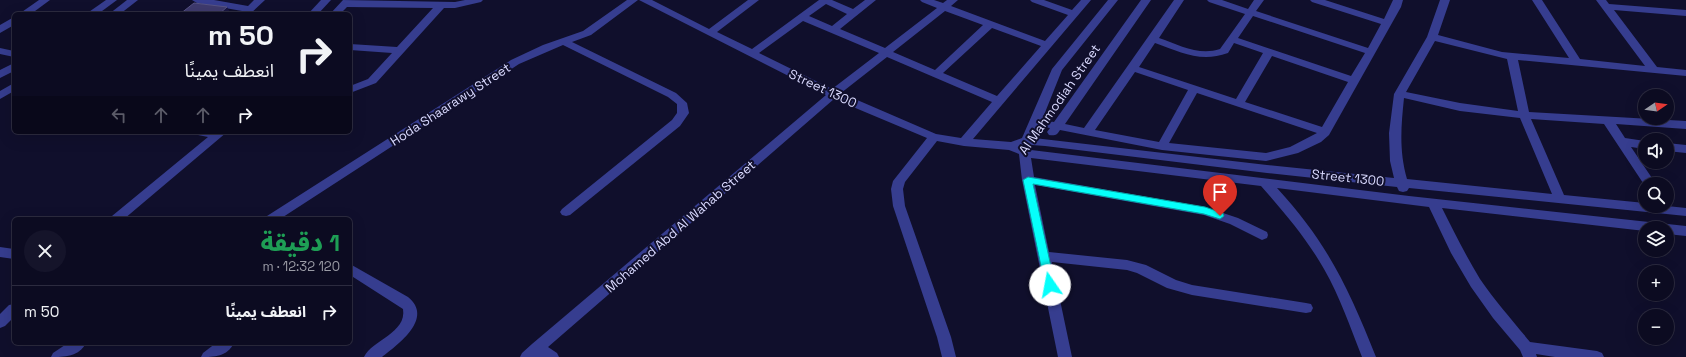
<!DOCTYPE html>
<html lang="ar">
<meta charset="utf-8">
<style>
:root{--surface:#0c0b21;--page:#15142a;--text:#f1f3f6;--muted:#9a9ba5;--line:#2c2b3f}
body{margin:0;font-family:"Space Grotesk","Noto Sans Arabic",sans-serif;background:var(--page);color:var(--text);direction:rtl;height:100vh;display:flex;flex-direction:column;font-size:15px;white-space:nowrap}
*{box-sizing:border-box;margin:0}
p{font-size:13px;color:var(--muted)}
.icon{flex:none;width:22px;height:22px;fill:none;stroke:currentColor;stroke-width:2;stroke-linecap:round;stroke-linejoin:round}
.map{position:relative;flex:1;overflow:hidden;direction:ltr}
.details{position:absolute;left:12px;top:217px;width:340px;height:128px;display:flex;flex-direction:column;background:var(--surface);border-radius:6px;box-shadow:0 4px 16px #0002,0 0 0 1px var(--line);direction:rtl}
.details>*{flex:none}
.banner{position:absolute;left:12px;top:12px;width:340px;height:122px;border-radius:6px;box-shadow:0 4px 16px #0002,0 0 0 1px var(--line);direction:rtl;background:#0c0b21;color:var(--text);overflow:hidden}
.needle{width:26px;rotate:77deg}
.tools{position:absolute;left:1638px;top:89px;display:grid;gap:8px}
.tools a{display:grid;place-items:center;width:36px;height:36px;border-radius:50%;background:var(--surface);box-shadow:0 4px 16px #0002,0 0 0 1px var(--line);font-size:20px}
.pin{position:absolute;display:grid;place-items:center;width:34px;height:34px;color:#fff;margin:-41px -17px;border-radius:50% 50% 50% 0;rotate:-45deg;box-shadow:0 0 4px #0007}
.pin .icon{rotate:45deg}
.me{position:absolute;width:44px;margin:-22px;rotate:348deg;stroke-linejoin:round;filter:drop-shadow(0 0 3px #0008)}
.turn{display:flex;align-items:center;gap:14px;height:84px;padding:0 12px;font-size:18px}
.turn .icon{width:52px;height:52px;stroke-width:2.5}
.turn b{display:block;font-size:28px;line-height:34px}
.lanes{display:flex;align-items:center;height:38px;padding:0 12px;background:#0003;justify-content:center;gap:20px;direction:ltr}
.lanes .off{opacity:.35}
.round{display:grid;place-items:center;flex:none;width:42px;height:42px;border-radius:21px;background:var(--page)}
.head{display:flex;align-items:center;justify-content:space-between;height:68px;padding:0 12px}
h1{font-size:24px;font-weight:800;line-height:30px;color:#1e9e55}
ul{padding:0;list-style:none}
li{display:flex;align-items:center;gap:12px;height:52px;padding:0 12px;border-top:1px solid var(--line)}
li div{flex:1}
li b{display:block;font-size:15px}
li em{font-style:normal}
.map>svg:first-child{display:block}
</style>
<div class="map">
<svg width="1686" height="357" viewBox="0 0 1686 357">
<rect width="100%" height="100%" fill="#100f2c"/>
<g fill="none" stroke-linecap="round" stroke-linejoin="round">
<g fill="#363d8f" fill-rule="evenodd">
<path d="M39,0H50L31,14H19Z"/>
<path d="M106,0H117L98,14H86Z"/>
<path d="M127,0H138L120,14H109Z"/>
<path d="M192,0H214L248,6L254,0H265L250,14H239L242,11L197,3Z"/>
<path d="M321,0H331L318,14H308Z"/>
<path d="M343,0L455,2L465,0H483L481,2L455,8H444L376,83L350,93V86L368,79L392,53L350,50V44L397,47L433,8L347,7L340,14H330Z"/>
<path d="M627,0H638L591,35L572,42L676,93L687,103L689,113L680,126L570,215L566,216L562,215L560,212L562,209L672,120L677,113V104L668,97L563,45L519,64L280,219H265L267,216L511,60L543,45L583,31Z"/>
<path d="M639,0H652L709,29L748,0H759L717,32L752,49L819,0H832L853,9L865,0H876L840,29L885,48L937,8L922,2L920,0H934L943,3L947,0H958L951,6L1045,41L1068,15L1032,2L1030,0H1044L1072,10L1081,0H1091L973,139L1011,142L1022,138L1052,69L1108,0H1118L1062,70L1042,120L1054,122L1141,0H1151L1065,124L1084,128L1174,0H1184L1159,38C1179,45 1199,56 1220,49L1245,14L1209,2L1207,0H1222L1248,9L1254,0H1264L1256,11L1368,48L1381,24L1312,2L1310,0H1325L1384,19L1393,0H1403L1401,7L1329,135L1321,142L1298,153L1266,161L1162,150L1060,130C1057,135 1055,136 1049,135L1047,132L1050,128L1039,126L1034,138L1267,165L1394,178L1390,161L1389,133L1394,94L1427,37L1440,0H1450L1438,35L1502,52L1569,58L1532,0H1542L1580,59L1645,66L1596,0H1606L1609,4L1686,10V16L1614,10L1657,67L1686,70V76L1518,60L1529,112L1686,121V129L1616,124L1625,138L1645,141V149L1631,147L1656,184H1645V186L1604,124L1531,119L1564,195L1645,203V206H1667L1686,208V216L1409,188L1407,191L1403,192L1399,191L1397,187L1267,173L1045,146L1032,145L1031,150L1409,196L1686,226V236L1667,234V228H1645V231L1442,208C1454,232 1466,256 1480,279C1495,301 1513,321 1530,342L1597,351L1602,353L1604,357H1555L1536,354L1537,357H1523L1520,350L1493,318L1471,287L1451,253L1429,207L1277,188C1327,242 1349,289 1376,357H1362C1350,327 1340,297 1324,269C1307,239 1284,212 1261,186L1031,158L1034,177L1205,207L1238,218L1267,232L1268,235L1267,238L1262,240L1230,224L1204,215L1035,185L1049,252L1127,260L1146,265L1176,280L1192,285L1306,303L1311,304L1313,308L1311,312L1306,313L1192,295L1167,288L1137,273L1127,270L1052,262L1072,357H1058L1022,180L1019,154L1009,150L964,146L937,141L905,182L903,189L905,206L951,337L956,357H942L937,337L893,206L891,189L893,181L927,138L834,99L548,347L557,353L559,357H520L522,353L532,344L826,95ZM826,4L847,14L832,26L809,16ZM945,11L983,25L935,70L893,52ZM1253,16L1365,53L1351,76L1238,38ZM803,21L879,53L832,89L759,53ZM992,28L1041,46L997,96L943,73ZM1435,41L1507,59L1518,111L1460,103L1406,92ZM1155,43C1181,52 1200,63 1228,53L1234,43L1263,53L1236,99L1139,67ZM1272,56L1348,82L1322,127L1245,102ZM887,57L992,102L961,138L936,134L841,93ZM1135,72L1188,90L1159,142L1095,130ZM1197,93L1317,133L1290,147L1266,153L1169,143ZM1404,98L1460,111L1520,118L1552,194L1407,179C1399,151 1401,127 1404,98Z"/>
<path d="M14,17V25L0,33V25Z"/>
<path d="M0,48L14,51V57L0,54Z"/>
<path d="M14,63V71L0,78V70Z"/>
<path d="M14,83V91L0,99V91Z"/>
<path d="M196,132H227L124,219H110L112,216L208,137L198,135Z"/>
<path d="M1667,143L1686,145V153L1667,151Z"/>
<path d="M0,247L14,249V259L0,257Z"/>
<path d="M350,264L408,297C434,318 399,344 382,357H364C372,340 407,333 403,309L350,275Z"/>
<path d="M14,304V317L5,326L0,328V314L9,305Z"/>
<path d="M68,343H86C79,357 64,357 51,357L53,353Z"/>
<path d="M216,343H234C227,357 214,357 201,357L203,353Z"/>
</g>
</g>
<path fill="#181541" d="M227,7L231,14H219Z"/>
<path fill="#3e3a6d" stroke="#565384" d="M194,3L227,7L219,14H180Z"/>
<path fill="#06fffb" stroke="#04a6a3" d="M1028,177L1205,207L1223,213L1224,216L1220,219L1204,214L1033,184L1055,285L1053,288H1046L1045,285L1023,180Z"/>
<g text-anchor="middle" stroke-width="4" stroke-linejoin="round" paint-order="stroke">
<g font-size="13" fill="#dadaff" stroke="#100f2c">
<text transform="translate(823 88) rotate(25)" y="5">Street 1300</text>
<text transform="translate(1059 99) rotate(-55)" y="5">Al Mahmodiah Street</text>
<text transform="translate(450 104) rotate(-33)" y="5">Hoda Shaarawy Street</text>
<text transform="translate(1348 177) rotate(6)" y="5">Street 1300</text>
<text transform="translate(680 226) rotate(-41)" y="5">Mohamed Abd Al Wahab Street</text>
</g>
</g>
</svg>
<div class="tools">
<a><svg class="needle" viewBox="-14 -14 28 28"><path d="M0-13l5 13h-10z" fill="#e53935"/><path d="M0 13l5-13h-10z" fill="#9a9ba5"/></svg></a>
<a><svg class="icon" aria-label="sound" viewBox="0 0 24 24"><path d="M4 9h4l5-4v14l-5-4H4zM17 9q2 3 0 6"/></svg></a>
<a><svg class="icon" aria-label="search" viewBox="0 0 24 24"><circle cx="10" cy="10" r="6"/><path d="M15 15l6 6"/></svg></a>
<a><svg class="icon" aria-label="layers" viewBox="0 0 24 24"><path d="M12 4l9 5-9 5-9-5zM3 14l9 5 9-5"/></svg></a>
<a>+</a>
<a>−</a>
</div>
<div class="pin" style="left:1220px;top:216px;background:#d93025"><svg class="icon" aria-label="arrive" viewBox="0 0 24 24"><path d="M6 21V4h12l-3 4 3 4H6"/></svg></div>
<svg class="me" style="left:1050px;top:285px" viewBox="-20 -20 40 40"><circle r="19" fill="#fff"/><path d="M0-13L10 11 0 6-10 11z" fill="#06fffb"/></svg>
<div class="banner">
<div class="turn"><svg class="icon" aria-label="right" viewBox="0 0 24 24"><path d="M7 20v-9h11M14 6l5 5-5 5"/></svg><div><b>50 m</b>انعطف يمينًا</div></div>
<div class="lanes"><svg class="icon off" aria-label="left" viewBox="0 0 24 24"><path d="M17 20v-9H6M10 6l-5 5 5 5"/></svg><svg class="icon off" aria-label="ahead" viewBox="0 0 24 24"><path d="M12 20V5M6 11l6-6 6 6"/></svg><svg class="icon off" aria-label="ahead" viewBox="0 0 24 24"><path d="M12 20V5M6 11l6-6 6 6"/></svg><svg class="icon" aria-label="right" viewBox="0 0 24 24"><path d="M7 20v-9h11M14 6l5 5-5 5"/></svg></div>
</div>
<section class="details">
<div class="head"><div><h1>1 دقيقة</h1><p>120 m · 12:32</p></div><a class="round"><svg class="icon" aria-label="close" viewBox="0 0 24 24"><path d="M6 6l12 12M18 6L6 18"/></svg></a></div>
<ul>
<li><svg class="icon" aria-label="right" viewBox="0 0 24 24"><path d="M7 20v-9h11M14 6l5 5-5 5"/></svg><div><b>انعطف يمينًا</b></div><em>50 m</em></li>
</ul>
</section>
</div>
